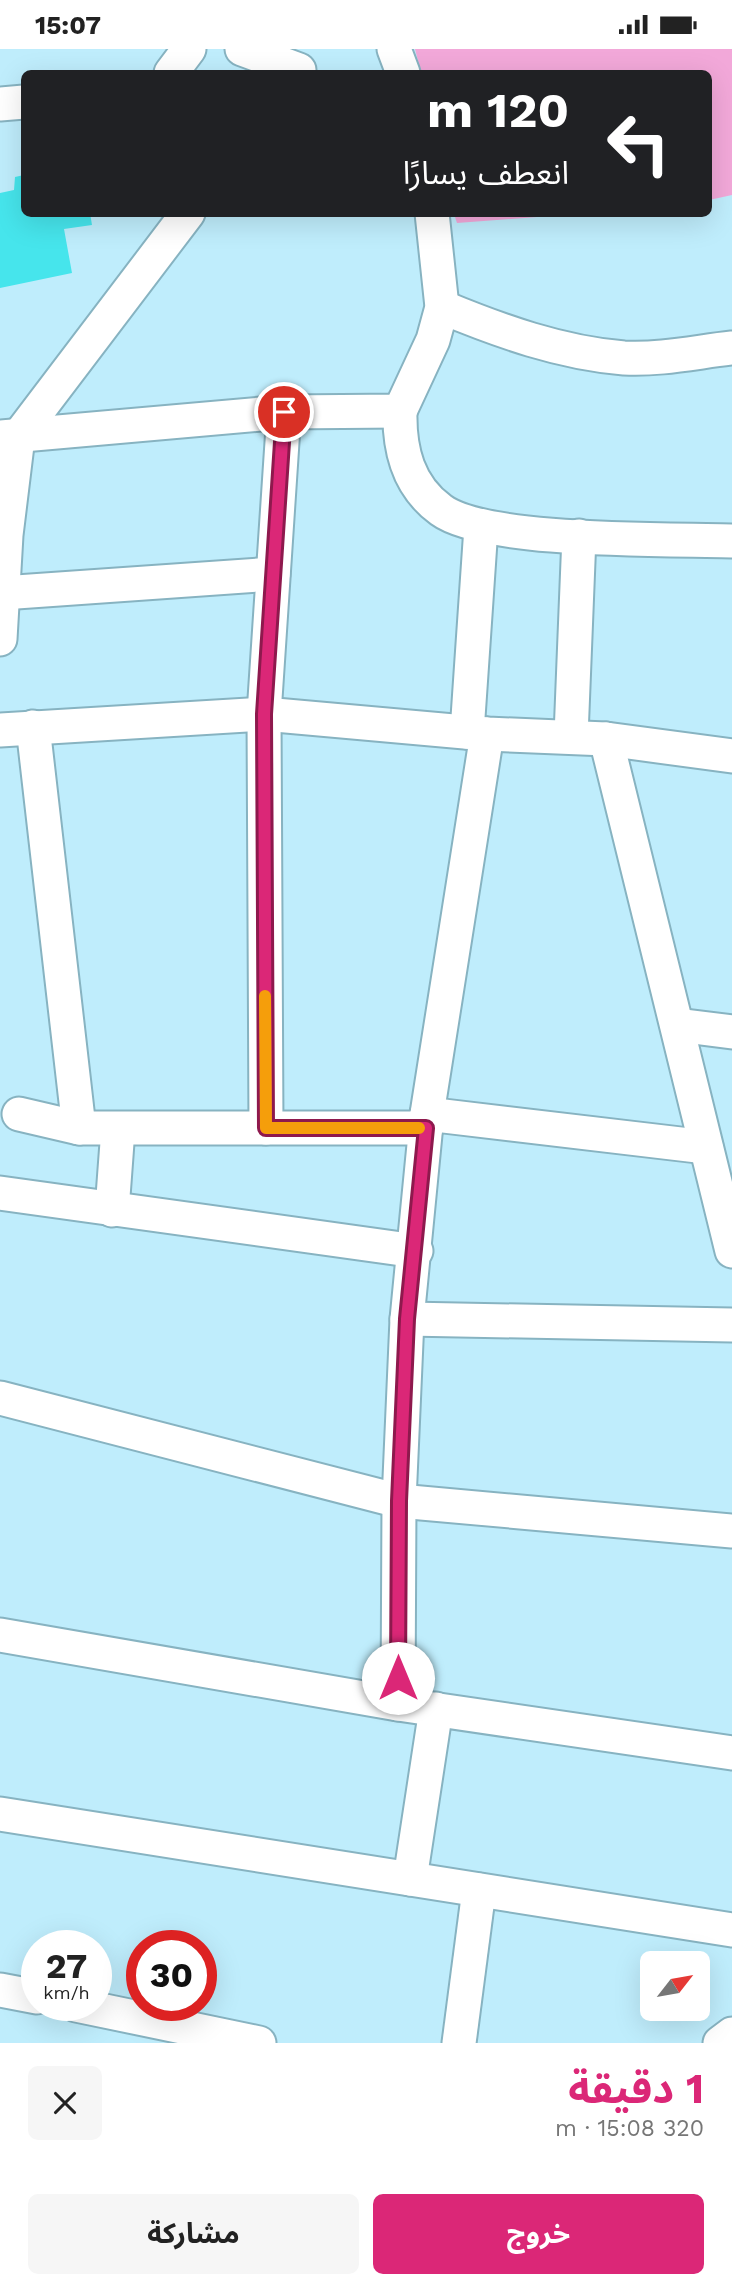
<!DOCTYPE html>
<html lang="ar">
<meta charset="utf-8">
<style>
:root{--surface:#fff;--page:#f6f6f6;--text:#222;--muted:#767676;--accent:#db2777}
body{margin:0;font-family:"Work Sans","Noto Sans Arabic",sans-serif;background:var(--page);color:var(--text);direction:rtl;height:100vh;display:flex;flex-direction:column;font-size:26px;white-space:nowrap}
*{box-sizing:border-box;margin:0}
p{font-size:23px;color:var(--muted)}
.icon{flex:none;width:38px;height:38px;fill:none;stroke:currentColor;stroke-width:2;stroke-linecap:round;stroke-linejoin:round}
.map{position:relative;height:1994px;overflow:hidden;direction:ltr}
.details{display:flex;flex-direction:column;background:var(--surface);flex:1}
.details>*{flex:none}
.hud{position:absolute;left:21px;top:21px;width:691px;height:147px;border-radius:10px;box-shadow:0 7px 28px #0002;direction:rtl;background:#202124;color:#fff;overflow:hidden}
.needle{width:46px;rotate:59deg}
.controls{position:absolute;left:640px;top:1902px;display:grid;gap:14px}
.controls a{display:grid;place-items:center;width:70px;height:70px;border-radius:10px;background:var(--surface);box-shadow:0 7px 28px #0002;font-size:35px}
.speed{position:absolute;left:21px;top:1881px;display:flex;gap:14px;font-size:35px;font-weight:700;text-align:center}
.speed>*{display:grid;place-content:center;width:91px;height:91px;border-radius:50%;background:var(--surface);box-shadow:0 7px 28px #0002;line-height:1}
.speed small{font-size:18px;font-weight:400}
.speed .limit{border:10px solid #d22;background:#fff;color:#111}
.pin{position:absolute;display:grid;place-items:center;width:60px;height:60px;color:#fff;margin:-30px;border:4px solid #fff;border-radius:50%;box-shadow:0 2px 7px #0007}
.me{position:absolute;width:77px;margin:-38px;rotate:0deg;stroke-linejoin:round;filter:drop-shadow(0 0 5px #0008)}
.turn{display:flex;align-items:center;gap:24px;height:147px;padding:0 28px;font-size:32px}
.turn .icon{width:91px;height:91px;stroke-width:2.5}
.turn b{display:block;font-size:49px;line-height:60px}
.round{display:grid;place-items:center;flex:none;width:74px;height:74px;border-radius:10px;background:var(--page)}
.headline{display:flex;align-items:center;justify-content:space-between;height:119px;padding:0 28px}
h1{font-size:42px;font-weight:700;line-height:52px;color:var(--accent)}
.primary-button{display:flex;gap:14px;margin-top:auto;padding:14px 28px}
.primary-button a{flex:1;height:80px;border-radius:10px;background:var(--accent);color:#fff;font-size:28px;font-weight:700;line-height:80px;text-align:center}
.primary-button a+a{background:var(--page);color:var(--text)}
.status{display:flex;justify-content:space-between;align-items:center;height:49px;padding:0 35px;background:var(--surface);direction:ltr}
.status svg{height:19px;fill:currentColor}
.map>svg:first-child{display:block}
</style>
<div class="status"><b>15:07</b><svg viewBox="0 0 49 12"><path d="M0 12V9h3v3zM5 12V6h3v6zM10 12V3h3v9zM15 12V0h3v12zM26 1h20v11H26zM47 4h2v5h-2z"/></svg></div>
<div class="map">
<svg width="732" height="1994" viewBox="0 0 732 1994">
<rect width="100%" height="100%" fill="#bfedfc"/>
<g fill="#f2a8d9">
<path d="M415,0H732V146L709,151V24H421Z"/>
<path d="M454,165V164L576,165L457,174Z"/>
</g>
<path fill="#46e5ec" d="M24,126V164H90L92,176L64,180L72,224L0,239V144L14,141L15,128Z"/>
<g fill="none" stroke-linecap="round" stroke-linejoin="round">
<defs>
<g id="minor">
<path d="M242,0L299,21"/>
<path d="M394,0L403,24"/>
<path d="M171,24L189,0"/>
<path d="M0,55L24,53"/>
<path d="M442,258C500,282 561,304 624,309C660,311 696,303 732,299"/>
<path d="M400,362C399,401 408,437 441,461C486,494 670,490 732,492"/>
<path d="M0,388L284,363L400,362L433,291L442,258L432,164"/>
<path d="M2,544L273,525"/>
<path d="M0,590L6,486L18,388L188,164"/>
<path d="M33,678L79,1079"/>
<path d="M0,681L264,665L487,685L606,690L732,707"/>
<path d="M467,683L481,478"/>
<path d="M571,687L579,487"/>
<path d="M606,690L732,1202"/>
<path d="M677,976L732,983"/>
<path d="M19,1065L79,1079H426"/>
<path d="M427,1065L706,1098"/>
<path d="M266,1079L264,665L284,363"/>
<path d="M0,1144L416,1202"/>
<path d="M112,1161L118,1080"/>
<path d="M407,1270L732,1276"/>
<path d="M0,1349L399,1452L732,1482"/>
<path d="M0,1586L398,1655L732,1704"/>
<path d="M398,1655L399,1452L407,1270L427,1065L487,685"/>
<path d="M0,1765L732,1881"/>
<path d="M410,1830L436,1660"/>
<path d="M0,1941L37,1948"/>
<path d="M76,1956L259,1994"/>
<path d="M459,1994L479,1841"/>
<path d="M720,1994L732,1985"/>
</g>
</defs>
<use href="#minor" stroke="#87b3c1" stroke-width="37"/>
<use href="#minor" stroke="#fff" stroke-width="33"/>
</g>
<g fill="none" stroke-linecap="round" stroke-linejoin="round">
<defs>
<path id="route" d="M284,363L264,665L266,1079H426L407,1270L399,1452L398,1629"/>
</defs>
<use href="#route" stroke="#8e194d" stroke-width="18"/>
<use href="#route" stroke="#db2777" stroke-width="12"/>
<path stroke="#f59e0b" stroke-width="12" d="M265,947L266,1079H419"/>
</g>
</svg>
<div class="controls">
<a><svg class="needle" viewBox="-14 -14 28 28"><path d="M0-13l5 13h-10z" fill="#e53935"/><path d="M0 13l5-13h-10z" fill="#767676"/></svg></a>
</div>
<div class="speed"><div>27<small>km/h</small></div><div class="limit">30</div></div>
<div class="pin" style="left:284px;top:363px;background:#d93025"><svg class="icon" aria-label="arrive" viewBox="0 0 24 24"><path d="M6 21V4h12l-3 4 3 4H6"/></svg></div>
<svg class="me" style="left:398px;top:1629px" viewBox="-20 -20 40 40"><circle r="19" fill="#fff"/><path d="M0-13L10 11 0 6-10 11z" fill="#db2777"/></svg>
<div class="hud">
<div class="turn"><svg class="icon" aria-label="left" viewBox="0 0 24 24"><path d="M17 20v-9H6M10 6l-5 5 5 5"/></svg><div><b>120 m</b>انعطف يسارًا</div></div>
</div>
</div>
<section class="details">
<div class="headline"><div><h1>1 دقيقة</h1><p>320 m · 15:08</p></div><a class="round"><svg class="icon" aria-label="close" viewBox="0 0 24 24"><path d="M6 6l12 12M18 6L6 18"/></svg></a></div>
<div class="primary-button"><a>خروج</a><a>مشاركة</a></div>
</section>
